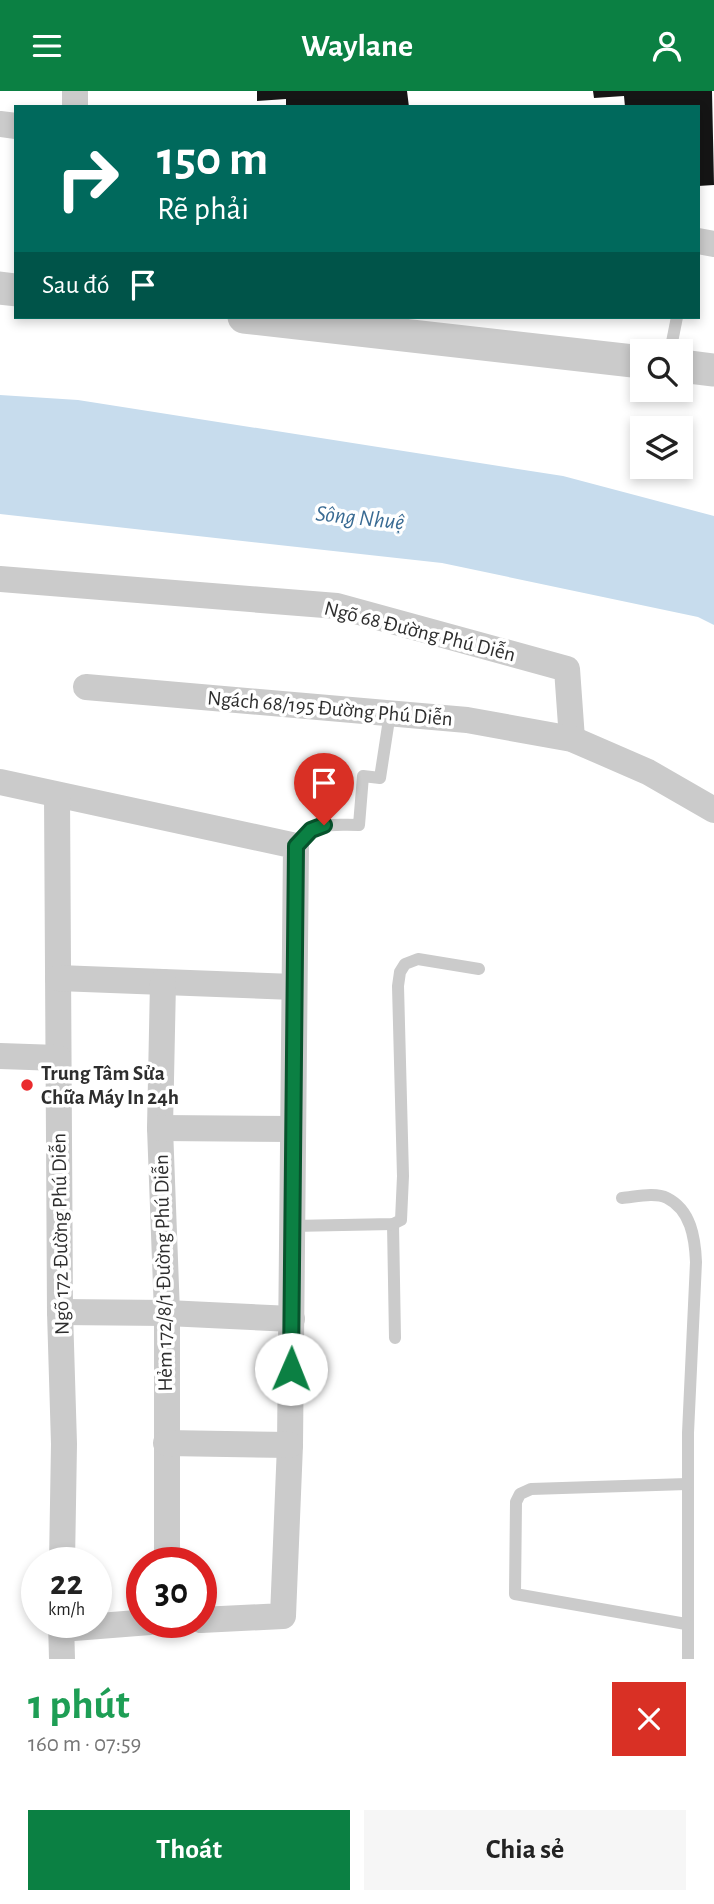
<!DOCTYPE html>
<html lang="vi">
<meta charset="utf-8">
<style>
:root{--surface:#fff;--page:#f6f6f6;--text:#222;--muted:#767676;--accent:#0b8043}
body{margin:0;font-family:"Alegreya Sans",sans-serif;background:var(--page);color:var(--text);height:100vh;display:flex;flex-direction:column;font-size:26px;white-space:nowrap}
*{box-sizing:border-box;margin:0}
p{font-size:23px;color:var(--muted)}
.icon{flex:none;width:38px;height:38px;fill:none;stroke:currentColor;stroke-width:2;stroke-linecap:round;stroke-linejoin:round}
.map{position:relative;height:1568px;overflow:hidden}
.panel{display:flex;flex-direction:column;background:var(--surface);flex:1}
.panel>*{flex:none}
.banner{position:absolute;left:14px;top:14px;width:686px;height:214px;border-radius:0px;box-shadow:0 4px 10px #0003;background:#00695c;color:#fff;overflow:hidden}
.tools{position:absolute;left:630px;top:248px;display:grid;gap:14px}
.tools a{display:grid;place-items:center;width:63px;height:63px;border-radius:0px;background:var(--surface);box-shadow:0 4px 10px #0003;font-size:35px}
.speed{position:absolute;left:21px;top:1456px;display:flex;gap:14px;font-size:35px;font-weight:700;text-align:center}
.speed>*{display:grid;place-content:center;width:91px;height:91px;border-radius:50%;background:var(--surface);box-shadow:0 4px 10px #0003;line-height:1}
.speed small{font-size:18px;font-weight:400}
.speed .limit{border:10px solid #d22;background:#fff;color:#111}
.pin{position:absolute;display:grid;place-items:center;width:60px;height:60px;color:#fff;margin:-72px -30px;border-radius:50% 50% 50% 0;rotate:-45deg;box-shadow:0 0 7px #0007}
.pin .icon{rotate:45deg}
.me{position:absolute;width:77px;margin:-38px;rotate:1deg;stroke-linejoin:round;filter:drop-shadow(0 0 5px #0008)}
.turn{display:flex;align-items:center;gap:24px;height:147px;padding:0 28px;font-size:32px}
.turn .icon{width:91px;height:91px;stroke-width:2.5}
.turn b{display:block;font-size:49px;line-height:60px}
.then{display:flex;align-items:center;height:66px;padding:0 28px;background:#0003;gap:14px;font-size:26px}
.round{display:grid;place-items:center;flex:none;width:74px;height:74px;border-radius:0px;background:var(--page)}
.overview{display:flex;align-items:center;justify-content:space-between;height:119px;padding:0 28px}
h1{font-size:42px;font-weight:700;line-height:52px;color:#1e9e55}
.action{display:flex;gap:14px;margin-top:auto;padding:14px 28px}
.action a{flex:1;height:80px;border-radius:0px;background:var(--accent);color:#fff;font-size:28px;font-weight:700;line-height:80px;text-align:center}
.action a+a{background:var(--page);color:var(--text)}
header{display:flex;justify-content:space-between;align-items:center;height:91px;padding:0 28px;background:var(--accent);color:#fff;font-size:32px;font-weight:700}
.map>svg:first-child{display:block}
</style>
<header><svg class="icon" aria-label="menu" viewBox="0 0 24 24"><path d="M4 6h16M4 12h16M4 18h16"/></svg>Waylane<svg class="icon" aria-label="person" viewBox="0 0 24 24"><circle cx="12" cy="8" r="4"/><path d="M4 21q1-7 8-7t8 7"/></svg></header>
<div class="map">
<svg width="714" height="1568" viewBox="0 0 714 1568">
<rect width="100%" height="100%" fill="#fff"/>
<path fill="#c7dced" d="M0,304L78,309L563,385L714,425V534L698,526L442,472L0,423Z"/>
<g fill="#151515">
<path d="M257,0H407L409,16H286V8L257,10Z"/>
<path d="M593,0H712L714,94L698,95V16H625L624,5L594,7Z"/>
</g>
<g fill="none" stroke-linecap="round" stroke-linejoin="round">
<g stroke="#cbcbcb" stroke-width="12">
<path d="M670,261L677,226"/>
<path d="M296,755C320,730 326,734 359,734L363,685L380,687L390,622"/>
<path d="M622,1107C635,1106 655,1101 667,1107C691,1119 695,1147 696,1171L688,1342V1568"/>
<path d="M393,1133L395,1247"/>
<path d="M292,1135L393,1133L401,1129L403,1085L398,895L400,881L405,873L418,868L479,878"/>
<path d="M686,1533L515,1503L516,1411L520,1403L531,1398L687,1393"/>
</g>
<g stroke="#cbcbcb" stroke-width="26">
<path d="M75,0V16"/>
<path d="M0,33L16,35"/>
<path d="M698,150L714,153"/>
<path d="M0,488L337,515L567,578L572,648"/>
<path d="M86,596L467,629L572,648L648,681L714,719"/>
<path d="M0,691L296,755L290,1354L283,1525L201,1529"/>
<path d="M57,704L60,1221L64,1353L62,1472"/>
<path d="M58,887L294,896"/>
<path d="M163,891L160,1037L167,1222V1472"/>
<path d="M0,965L58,967"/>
<path d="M160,1037L293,1038"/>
<path d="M60,1221L167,1222L292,1228"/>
<path d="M166,1352L290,1354"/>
<path d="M61,1531L62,1568"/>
<path d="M61,1538L150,1531"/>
</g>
<g stroke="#cbcbcb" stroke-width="33">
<path d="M0,197L16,199"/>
<path d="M244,226L642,271"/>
<path d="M681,275L714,279"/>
</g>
</g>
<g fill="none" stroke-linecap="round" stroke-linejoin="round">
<defs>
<path id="route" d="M291,1278L296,755L311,739L324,734"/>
</defs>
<use href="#route" stroke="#07532c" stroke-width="18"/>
<use href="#route" stroke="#0b8043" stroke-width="12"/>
</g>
<circle fill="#ea2b2e" stroke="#fff" stroke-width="2.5" cx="27" cy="994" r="7"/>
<g text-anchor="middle" stroke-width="7" stroke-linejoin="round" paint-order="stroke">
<g font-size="21" fill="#2e2e2e" stroke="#fff">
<text transform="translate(420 540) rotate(14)" y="7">Ngõ 68 Đường Phú Diễn</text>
<text transform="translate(330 617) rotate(5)" y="7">Ngách 68/195 Đường Phú Diễn</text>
<text transform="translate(60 1143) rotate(-91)" y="7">Ngõ 172 Đường Phú Diễn</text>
<text transform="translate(163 1182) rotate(-91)" y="7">Hẻm 172/8/1 Đường Phú Diễn</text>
</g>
<g font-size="21" font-weight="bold" fill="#2e2e2e" stroke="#fff" text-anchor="start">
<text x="41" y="989">Trung Tâm Sửa<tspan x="41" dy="24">Chữa Máy In 24h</tspan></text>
</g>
<g font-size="23" font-style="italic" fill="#3a6b93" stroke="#fff">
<text transform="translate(360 426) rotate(6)" y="8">Sông Nhuệ</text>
</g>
</g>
</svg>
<div class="tools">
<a><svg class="icon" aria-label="search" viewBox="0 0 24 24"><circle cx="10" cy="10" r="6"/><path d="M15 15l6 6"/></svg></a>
<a><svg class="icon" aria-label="layers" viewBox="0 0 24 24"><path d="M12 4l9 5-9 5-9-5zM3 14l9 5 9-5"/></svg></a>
</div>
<div class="speed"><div>22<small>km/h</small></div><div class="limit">30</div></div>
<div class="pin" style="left:324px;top:734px;background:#d93025"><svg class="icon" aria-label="arrive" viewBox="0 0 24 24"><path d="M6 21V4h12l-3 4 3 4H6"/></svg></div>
<svg class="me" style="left:291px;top:1278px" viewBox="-20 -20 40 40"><circle r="19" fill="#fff"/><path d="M0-13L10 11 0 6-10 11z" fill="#0b8043"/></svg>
<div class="banner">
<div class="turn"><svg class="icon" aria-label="right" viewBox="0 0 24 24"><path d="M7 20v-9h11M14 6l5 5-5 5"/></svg><div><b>150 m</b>Rẽ phải</div></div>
<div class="then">Sau đó<svg class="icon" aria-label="arrive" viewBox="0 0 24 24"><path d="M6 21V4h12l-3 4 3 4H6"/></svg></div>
</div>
</div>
<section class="panel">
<div class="overview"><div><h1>1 phút</h1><p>160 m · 07:59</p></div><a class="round" style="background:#d93025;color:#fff"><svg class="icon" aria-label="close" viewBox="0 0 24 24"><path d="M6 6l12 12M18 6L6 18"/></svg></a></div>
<div class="action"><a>Thoát</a><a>Chia sẻ</a></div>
</section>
